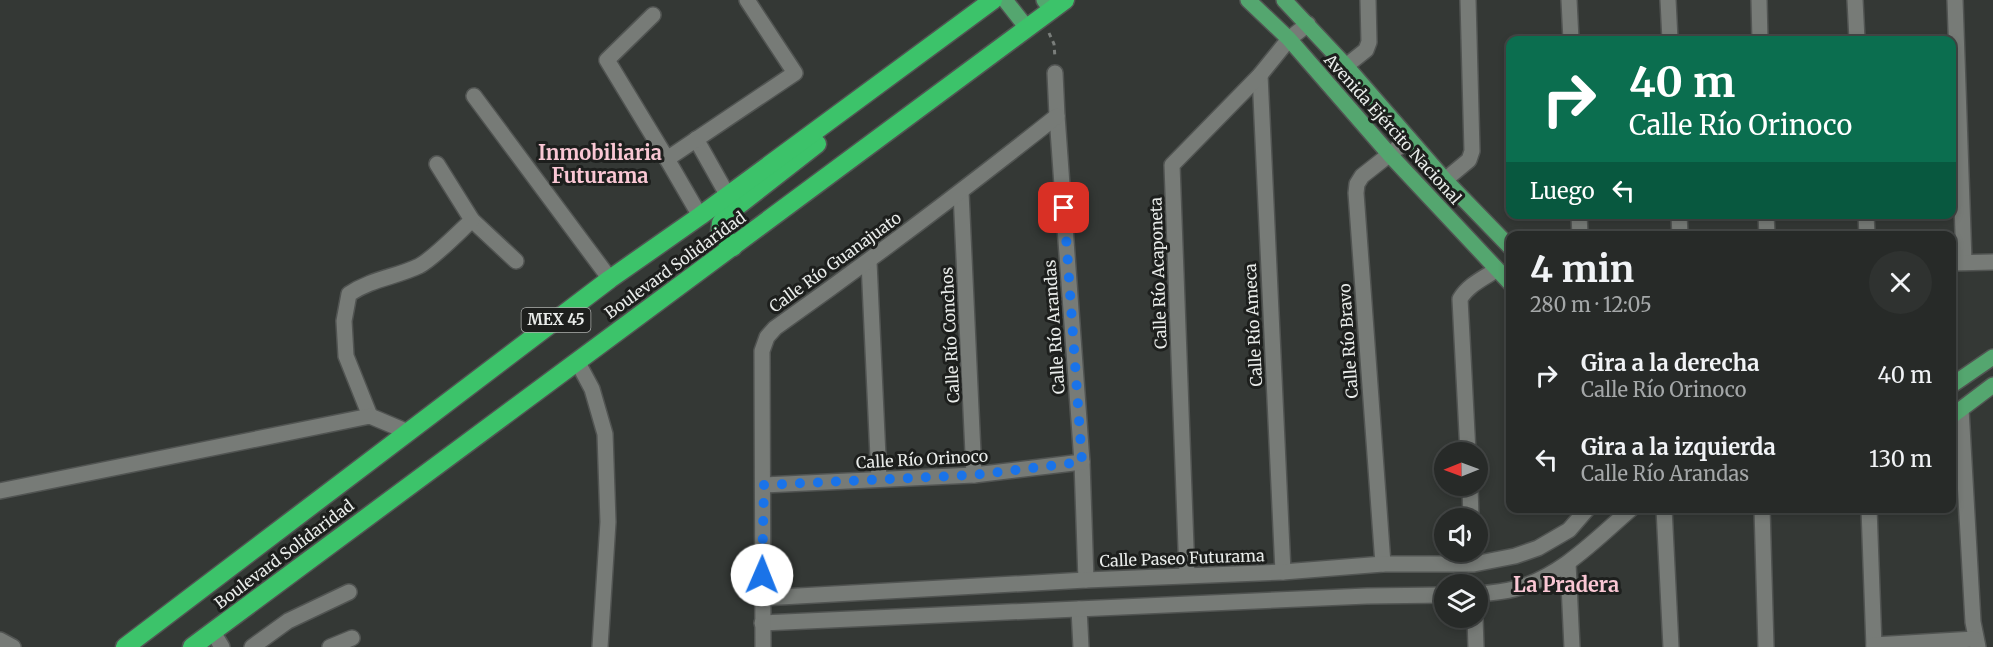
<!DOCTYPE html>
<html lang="es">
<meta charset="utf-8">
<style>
:root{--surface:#272a28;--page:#2f3230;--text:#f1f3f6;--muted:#a4a7a8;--line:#434645}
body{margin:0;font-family:Merriweather,serif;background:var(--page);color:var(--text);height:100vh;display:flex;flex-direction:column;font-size:22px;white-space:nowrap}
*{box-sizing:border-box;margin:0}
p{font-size:20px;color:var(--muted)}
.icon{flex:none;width:33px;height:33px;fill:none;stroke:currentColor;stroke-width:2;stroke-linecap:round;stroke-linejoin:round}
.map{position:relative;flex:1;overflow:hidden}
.drawer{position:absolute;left:1506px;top:231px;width:450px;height:282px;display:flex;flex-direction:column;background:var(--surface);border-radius:12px;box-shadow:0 3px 9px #0003,0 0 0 2px var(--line)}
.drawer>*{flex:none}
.hud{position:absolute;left:1506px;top:36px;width:450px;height:183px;border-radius:12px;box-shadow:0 3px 9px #0003,0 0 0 2px var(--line);background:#0b6e4f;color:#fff;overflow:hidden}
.needle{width:39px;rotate:269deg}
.fabs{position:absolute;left:1434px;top:442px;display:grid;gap:12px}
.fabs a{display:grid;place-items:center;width:54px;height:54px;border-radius:50%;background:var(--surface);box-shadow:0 3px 9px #0003,0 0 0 2px var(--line);font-size:30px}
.pin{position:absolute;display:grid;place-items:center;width:51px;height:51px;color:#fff;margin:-26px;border-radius:12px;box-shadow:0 3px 9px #0006}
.me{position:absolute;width:66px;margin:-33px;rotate:1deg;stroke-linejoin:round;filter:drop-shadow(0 0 4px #0008)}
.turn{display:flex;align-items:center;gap:21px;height:126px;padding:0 24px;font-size:27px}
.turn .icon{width:78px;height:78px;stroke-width:2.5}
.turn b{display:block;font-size:42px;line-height:51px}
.then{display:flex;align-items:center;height:57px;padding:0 24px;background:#0003;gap:12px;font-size:22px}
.round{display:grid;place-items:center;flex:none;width:63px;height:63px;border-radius:32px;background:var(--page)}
.overview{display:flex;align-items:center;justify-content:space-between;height:102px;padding:0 24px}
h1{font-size:36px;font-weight:700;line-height:45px}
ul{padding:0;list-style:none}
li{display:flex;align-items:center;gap:18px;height:84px;padding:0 24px}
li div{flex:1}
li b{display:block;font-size:22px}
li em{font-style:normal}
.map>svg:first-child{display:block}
</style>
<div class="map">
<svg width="1993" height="647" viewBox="0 0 1993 647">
<rect width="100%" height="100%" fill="#343835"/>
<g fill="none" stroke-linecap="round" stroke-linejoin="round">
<defs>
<g id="minor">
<path d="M1569,0L1571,40"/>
<path d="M1668,0L1670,40"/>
<path d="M1759,0L1760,40"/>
<path d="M1855,0L1857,40"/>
<path d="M1955,0L1964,262"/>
<path d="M653,15L607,60L667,159"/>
<path d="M1346,66L1366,50L1369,42L1368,0"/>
<path d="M1055,73L1057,116L1082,462L1086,580"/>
<path d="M1260,75L1283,572"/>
<path d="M474,96L610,279"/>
<path d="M696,139L728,196"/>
<path d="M1445,180L1469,160L1472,151L1468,0"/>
<path d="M961,192L974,475"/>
<path d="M1579,214L1580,236"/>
<path d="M1679,214L1680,236"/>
<path d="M1766,214L1767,236"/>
<path d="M1866,214L1867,236"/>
<path d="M700,216L667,159L795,73L747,0"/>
<path d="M472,220L516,261"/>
<path d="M869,262L879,479"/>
<path d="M1952,263L1993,262"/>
<path d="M577,361L592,389L605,434L608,522L600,647"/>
<path d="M1961,409L1973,622L1978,647"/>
<path d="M370,416L346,356L344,321L349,294C371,279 396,277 419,266C433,259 459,232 472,220L437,164"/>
<path d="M1468,453L1460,299C1468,285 1484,278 1496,270"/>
<path d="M764,485L974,475L1082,462"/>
<path d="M1470,486L1471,519"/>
<path d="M0,491L370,416L408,432"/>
<path d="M1664,508L1671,647"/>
<path d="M1762,508L1766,647"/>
<path d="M1869,508L1874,647"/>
<path d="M1568,563L1572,647"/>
<path d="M1383,564L1356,193L1357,184L1362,176L1409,139"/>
<path d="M1187,575L1172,165L1260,75L1289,39L1308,24"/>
<path d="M1478,594C1490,593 1503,592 1514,589C1561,577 1596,539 1632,508"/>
<path d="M762,598L1086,580L1283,572L1383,564H1474L1515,556L1538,548L1569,530L1588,508"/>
<path d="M1079,609L1081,647"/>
<path d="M1475,618L1476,647"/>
<path d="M762,623L1367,596L1444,595"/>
<path d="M213,632L222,647"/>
<path d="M0,640L13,647"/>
<path d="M1874,645L1975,639"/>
<path d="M252,647L288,621L349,592"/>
<path d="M330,647L352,638"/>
<path d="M763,647L762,351L767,337L775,328C871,260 965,189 1057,116"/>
</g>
<g id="major">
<path d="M1005,0L1027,28"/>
<path d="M1044,0L1051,10"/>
<path d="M1248,0L1289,39L1390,155L1510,283"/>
<path d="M1284,0L1346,66L1445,180L1510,247"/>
<path d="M1952,385L1993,357"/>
<path d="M1952,416L1993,385"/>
</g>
<g id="highway">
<path d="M733,247L720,232L721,223L726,215L817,144"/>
<path d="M125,647L610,279L700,216L993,0"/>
<path d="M192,647L1065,0"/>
</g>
</defs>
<use href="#minor" stroke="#515452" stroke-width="18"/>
<use href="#major" stroke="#515452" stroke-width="18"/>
<use href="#highway" stroke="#515452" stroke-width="21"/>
<path stroke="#7a7e7b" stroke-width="3" stroke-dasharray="4.5 4.5" stroke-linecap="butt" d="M1049,33L1054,44L1055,58"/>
<use href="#minor" stroke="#777b77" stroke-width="15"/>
<use href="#major" stroke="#54a66f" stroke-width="15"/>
<use href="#highway" stroke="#3cc36a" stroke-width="18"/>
</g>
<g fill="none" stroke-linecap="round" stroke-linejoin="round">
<path stroke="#1a73e8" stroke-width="10" stroke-dasharray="0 18" d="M762,575L764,485L974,475L1082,462L1064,208"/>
</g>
<g text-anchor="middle" stroke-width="6" stroke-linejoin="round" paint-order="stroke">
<rect fill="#1d1f1d" stroke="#acaeac" stroke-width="1.5" x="521.5" y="308" width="69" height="24" rx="4.5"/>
<g font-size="15" font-weight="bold" fill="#e9ecea">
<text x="556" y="325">MEX 45</text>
</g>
<g font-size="16" fill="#e9ecea" stroke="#1d1f1d">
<text transform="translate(1393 129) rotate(48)" y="6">Avenida Ejército Nacional</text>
<text transform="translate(835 262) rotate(-36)" y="6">Calle Río Guanajuato</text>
<text transform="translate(675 265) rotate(-36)" y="6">Boulevard Solidaridad</text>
<text transform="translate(1158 273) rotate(-92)" y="6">Calle Río Acaponeta</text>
<text transform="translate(1253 325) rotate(-93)" y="6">Calle Río Ameca</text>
<text transform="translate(1054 327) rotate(-94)" y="6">Calle Río Arandas</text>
<text transform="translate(950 335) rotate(-93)" y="6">Calle Río Conchos</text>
<text transform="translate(1348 341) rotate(-94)" y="6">Calle Río Bravo</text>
<text transform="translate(922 459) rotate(-3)" y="6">Calle Río Orinoco</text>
<text transform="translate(284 554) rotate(-37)" y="6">Boulevard Solidaridad</text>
<text transform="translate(1182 558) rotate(-2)" y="6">Calle Paseo Futurama</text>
</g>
<g font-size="20" font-weight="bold" fill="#fac7d4" stroke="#1d1f1d">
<text x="600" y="160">Inmobiliaria<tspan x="600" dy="23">Futurama</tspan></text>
<text x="1566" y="592">La Pradera</text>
</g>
</g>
</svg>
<div class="fabs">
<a><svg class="needle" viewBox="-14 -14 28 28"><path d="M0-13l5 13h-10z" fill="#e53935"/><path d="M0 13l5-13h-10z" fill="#a4a7a8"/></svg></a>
<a><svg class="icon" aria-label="sound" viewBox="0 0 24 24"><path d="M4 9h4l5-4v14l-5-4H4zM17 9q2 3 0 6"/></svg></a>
<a><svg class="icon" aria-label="layers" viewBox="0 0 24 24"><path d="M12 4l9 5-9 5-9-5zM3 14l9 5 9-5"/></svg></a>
</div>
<div class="pin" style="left:1064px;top:208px;background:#d93025"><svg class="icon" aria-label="arrive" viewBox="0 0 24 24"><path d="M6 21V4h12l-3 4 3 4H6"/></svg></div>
<svg class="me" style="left:762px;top:575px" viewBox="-20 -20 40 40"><circle r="19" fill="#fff"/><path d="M0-13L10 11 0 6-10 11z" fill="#1a73e8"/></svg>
<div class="hud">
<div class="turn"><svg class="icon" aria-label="right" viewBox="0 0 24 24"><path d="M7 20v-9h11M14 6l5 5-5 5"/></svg><div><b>40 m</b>Calle Río Orinoco</div></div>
<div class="then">Luego<svg class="icon" aria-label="left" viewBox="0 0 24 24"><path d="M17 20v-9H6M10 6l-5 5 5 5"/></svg></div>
</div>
<section class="drawer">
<div class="overview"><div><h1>4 min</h1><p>280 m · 12:05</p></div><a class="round"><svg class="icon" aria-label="close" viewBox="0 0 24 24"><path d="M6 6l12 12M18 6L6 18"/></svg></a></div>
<ul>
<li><svg class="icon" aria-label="right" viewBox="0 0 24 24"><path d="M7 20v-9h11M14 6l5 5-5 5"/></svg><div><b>Gira a la derecha</b><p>Calle Río Orinoco</p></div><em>40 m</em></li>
<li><svg class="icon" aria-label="left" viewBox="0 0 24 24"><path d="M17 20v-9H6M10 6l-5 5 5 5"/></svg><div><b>Gira a la izquierda</b><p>Calle Río Arandas</p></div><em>130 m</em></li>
</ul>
</section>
</div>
